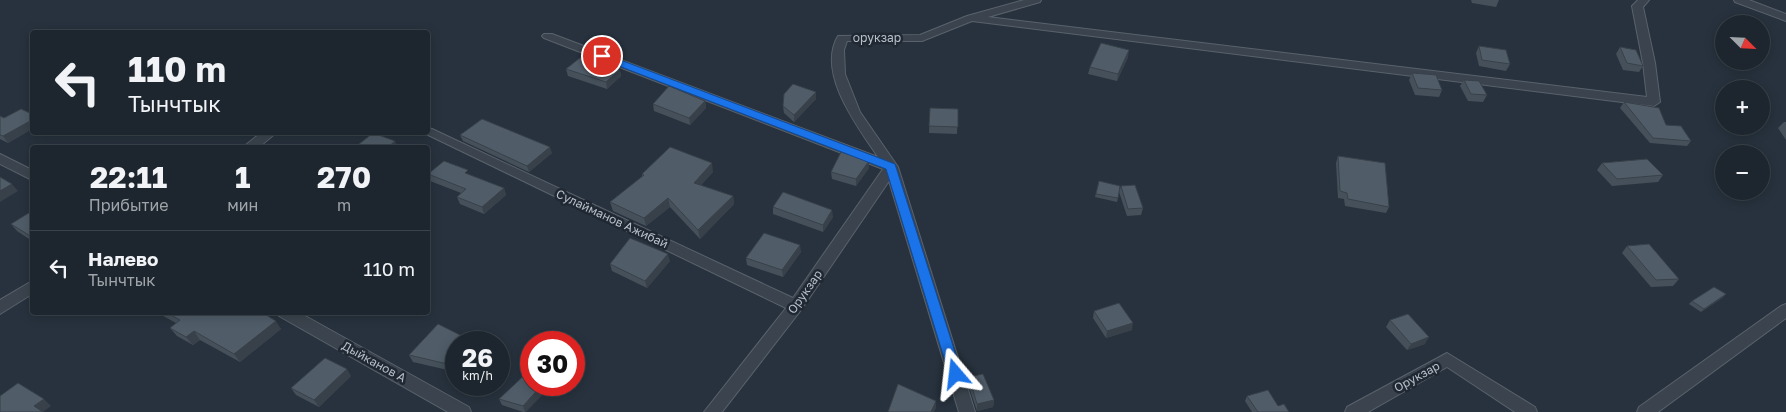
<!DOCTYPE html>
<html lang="ru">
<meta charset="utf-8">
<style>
:root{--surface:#1d262e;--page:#2a323a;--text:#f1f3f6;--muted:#a0a5aa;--line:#3b434a}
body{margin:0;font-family:"Golos Text",sans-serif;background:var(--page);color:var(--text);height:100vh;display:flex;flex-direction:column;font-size:19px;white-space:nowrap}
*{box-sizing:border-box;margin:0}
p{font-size:16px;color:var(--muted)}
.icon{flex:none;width:28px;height:28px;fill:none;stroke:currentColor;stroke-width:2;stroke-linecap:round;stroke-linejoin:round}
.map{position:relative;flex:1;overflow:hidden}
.panel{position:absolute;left:30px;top:145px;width:400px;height:170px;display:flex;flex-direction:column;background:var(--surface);border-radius:5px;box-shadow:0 2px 12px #0003,0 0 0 1px var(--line)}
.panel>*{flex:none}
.guide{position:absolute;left:30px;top:30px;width:400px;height:105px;border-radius:5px;box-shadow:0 2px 12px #0003,0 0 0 1px var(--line);background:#1d262e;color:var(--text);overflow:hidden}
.needle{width:32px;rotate:114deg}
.fabs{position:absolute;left:1715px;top:15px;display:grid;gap:10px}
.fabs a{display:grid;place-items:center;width:55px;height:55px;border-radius:50%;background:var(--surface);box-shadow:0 2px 12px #0003,0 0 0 1px var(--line);font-size:25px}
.speed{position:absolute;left:445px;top:331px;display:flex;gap:10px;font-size:25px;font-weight:700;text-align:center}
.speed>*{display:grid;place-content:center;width:65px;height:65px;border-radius:50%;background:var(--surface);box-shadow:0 2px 12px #0003,0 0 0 1px var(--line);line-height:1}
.speed small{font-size:12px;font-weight:400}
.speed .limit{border:8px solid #d22;background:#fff;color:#111}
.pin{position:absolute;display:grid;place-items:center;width:42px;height:42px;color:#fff;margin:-21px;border:2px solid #fff;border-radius:50%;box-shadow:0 1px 5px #0007}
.me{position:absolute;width:55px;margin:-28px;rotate:343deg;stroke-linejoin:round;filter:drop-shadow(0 0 4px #0008)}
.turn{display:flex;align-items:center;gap:18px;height:105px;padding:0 15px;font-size:22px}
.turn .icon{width:65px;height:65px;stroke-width:2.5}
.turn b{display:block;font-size:35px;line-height:42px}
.eta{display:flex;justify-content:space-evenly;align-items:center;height:85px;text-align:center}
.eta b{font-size:30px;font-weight:700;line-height:35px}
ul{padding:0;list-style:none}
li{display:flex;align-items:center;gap:15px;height:75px;padding:0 15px;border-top:1px solid var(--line)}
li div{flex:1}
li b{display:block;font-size:19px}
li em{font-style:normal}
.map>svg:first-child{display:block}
</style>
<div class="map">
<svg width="1786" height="412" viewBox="0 0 1786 412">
<rect width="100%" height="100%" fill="#27323e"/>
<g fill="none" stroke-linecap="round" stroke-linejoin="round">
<defs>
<g id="street">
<path d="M1024,0H1041L1040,2L988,17L1647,97L1643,63L1632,6L1638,0H1649L1643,7L1655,63L1660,102L1654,106L972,21L922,41H847L844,50L845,74L860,112L898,167L975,412H959L889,181L801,310L722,412H704L786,308L422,132H428V128L432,129L793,298L883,169L544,38L542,36L544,34H552L878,157C858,127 816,73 838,36L920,35L967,16Z"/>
<path d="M1734,0H1749L1786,14V21L1735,2Z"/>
<path d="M262,132H277L258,148H242Z"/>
<path d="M0,154L32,170V180L0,164Z"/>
<path d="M32,281V294L0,314V300Z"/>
<path d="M1786,304V318L1658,412H1637L1639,407L1781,306Z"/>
<path d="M277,312H298L469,407L471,412H448L279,316Z"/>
<path d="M1447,353L1535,407L1537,412H1515L1447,367L1368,412H1345L1347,407Z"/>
</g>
</defs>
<use href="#street" stroke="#59626c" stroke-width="2"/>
<use href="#street" fill="#3b444e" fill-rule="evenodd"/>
</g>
<g fill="#45505a">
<path d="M1471,0H1499L1496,7L1472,3Z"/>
<path d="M1479,46L1510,64L1506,71L1479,66L1476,53Z"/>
<path d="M1620,47L1643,66L1639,72L1623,70L1616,54Z"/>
<path d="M1128,57L1117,81L1088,74L1090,67Z"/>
<path d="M566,69L620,70L621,76L607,89L568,76Z"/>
<path d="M1412,73L1442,90L1439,97L1415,95L1409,80Z"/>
<path d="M1464,80L1487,95L1483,102L1468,101L1460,86Z"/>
<path d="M816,92V99L794,122L784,113L783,106Z"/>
<path d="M705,101L706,108L690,125L654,111L653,104Z"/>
<path d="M1624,102L1666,125L1691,141L1687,146L1650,143L1620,108Z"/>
<path d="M930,108L958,109L957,134L929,133Z"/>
<path d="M32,114V129L8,143L0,139V116L4,118Z"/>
<path d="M1784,122H1786V140L1778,128Z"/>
<path d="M460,135L552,153L529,172L463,141Z"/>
<path d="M1338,156L1389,207L1386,213L1345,206L1344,199L1338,198L1336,163Z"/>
<path d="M869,161V168L856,186L832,179L831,172Z"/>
<path d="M1602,163L1663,175L1658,182L1612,186L1597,170Z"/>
<path d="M713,172L701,185L733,196L734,204L700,239L670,207L646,226L613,211L610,202L642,177V174Z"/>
<path d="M428,174L470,175L504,188L506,195L484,214L460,204L457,197L461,193L430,181Z"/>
<path d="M1099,181L1118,198L1117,202L1095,197Z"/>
<path d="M1121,186L1143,208L1141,215L1127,216L1119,192Z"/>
<path d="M773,207L833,217L823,232L773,214Z"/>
<path d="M32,211V241L17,231L11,224Z"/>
<path d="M1627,246L1679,279L1673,286L1651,287L1622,253Z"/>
<path d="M801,252L783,277L747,265L746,258Z"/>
<path d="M670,261L647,288L612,271L610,264Z"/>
<path d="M1726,294L1722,298L1701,312L1689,304L1692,301Z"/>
<path d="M1094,311L1132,330L1106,338L1093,318Z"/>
<path d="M156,312H261L281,329L240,362L200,340L193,345L177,336L170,328L176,323Z"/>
<path d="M1390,320L1425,344L1407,350L1386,327Z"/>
<path d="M456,342V381L454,379L450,373L452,371L413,362L409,355Z"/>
<path d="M531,369L526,412H523L502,405L499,399Z"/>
<path d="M351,376L319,407L296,395L291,388Z"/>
<path d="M969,377L994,400L993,407L977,411L968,384Z"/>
<path d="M461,385H483L474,394Z"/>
<path d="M1247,396L1278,406L1289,412H1252L1245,401Z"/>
</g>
<g fill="#38414a">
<path d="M1129,50L1128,57L1117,81L1118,74Z"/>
<path d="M620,70L621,76L607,89L606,82Z"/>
<path d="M816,92V99L794,122V115Z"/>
<path d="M705,101L706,108L690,125L689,118Z"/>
<path d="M32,120V129L8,143L3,136Z"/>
<path d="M395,141L398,148H387Z"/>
<path d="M550,147L552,153L529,172L527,166Z"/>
<path d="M869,161V168L856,186V179Z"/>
<path d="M712,163L713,172L695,191L694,183Z"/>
<path d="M12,184L18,191L0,202V191Z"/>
<path d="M504,188L506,195L484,214L482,207Z"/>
<path d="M733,196L734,204L700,239L698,230Z"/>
<path d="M668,198L670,207L646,226L644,218Z"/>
<path d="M832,210L833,217L823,232V225Z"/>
<path d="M800,245L801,252L783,277L782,270Z"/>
<path d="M668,254L670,261L647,288L645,281Z"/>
<path d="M1726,294L1722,298L1701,312L1704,309Z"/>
<path d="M276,321L281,329L240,362L234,354Z"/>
<path d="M1133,323L1132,330L1106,338L1107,331Z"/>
<path d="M194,331L200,340L193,345L186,337Z"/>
<path d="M1429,337L1425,344L1407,350L1411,344Z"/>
<path d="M505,351L508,358L499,368V358Z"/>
<path d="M347,369L351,376L319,407L314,400Z"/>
<path d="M473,385H483L474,394L470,388Z"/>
<path d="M542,385H552L526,412H525L523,406Z"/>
<path d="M44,399L51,406L43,412L34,406Z"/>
<path d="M994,400L993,407L977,411V404Z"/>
<path d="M936,401V408L934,412H931Z"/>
</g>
<g fill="#505d69" stroke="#38414a">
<path d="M1101,43L1129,50L1118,74L1090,67Z"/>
<path d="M1479,46L1506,50L1510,64L1482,60Z"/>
<path d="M1620,47L1636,50L1643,66L1627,63Z"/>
<path d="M581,57L620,70L606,82L566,69Z"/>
<path d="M1412,73L1436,75L1442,90L1418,88Z"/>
<path d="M1464,80L1479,81L1487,95L1471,94Z"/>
<path d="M793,84L816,92L794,115L783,106L784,94Z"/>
<path d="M669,86L705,101L689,118L653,104Z"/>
<path d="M1624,102L1659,108L1666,125L1681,126L1691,141L1653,138Z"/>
<path d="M930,108L958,109V127L929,126Z"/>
<path d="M21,109L32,114V120L3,136L0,135V116L4,118Z"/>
<path d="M482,119L550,147L527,166L460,135Z"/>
<path d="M373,133L395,141L387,148H354Z"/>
<path d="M45,144L52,148H40Z"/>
<path d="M670,147L712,163L694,183L733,196L698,230L668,198L644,218L610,202L644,175L642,174Z"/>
<path d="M841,152L869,161L856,179L831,172Z"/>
<path d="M1338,156L1385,163L1389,207L1348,199L1347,193L1340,191Z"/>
<path d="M1647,159L1663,175L1617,179L1602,163Z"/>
<path d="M444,161L468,170L465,173L504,188L482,207L457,197L466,189L428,174Z"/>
<path d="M0,177L12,184L0,191Z"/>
<path d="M1099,181L1120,186L1118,198L1096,194Z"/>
<path d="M1135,185L1143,208L1128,209L1121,186Z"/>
<path d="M783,192L832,210L823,225L773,207Z"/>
<path d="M32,211V237L11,224Z"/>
<path d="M764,233L800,245L782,270L746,258Z"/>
<path d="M630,238L668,254L645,281L610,264Z"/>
<path d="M1649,244L1679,279L1656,280L1627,246Z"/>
<path d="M1714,287L1726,294L1704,309L1692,301Z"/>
<path d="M1119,303L1133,323L1107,331L1094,311Z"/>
<path d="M165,312H261L276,321L234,354L194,331L186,337L170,328L180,320Z"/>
<path d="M1408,314L1429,337L1411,344L1390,320Z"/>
<path d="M438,324L474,342H456V366L409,355Z"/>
<path d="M499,348L505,351L499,358Z"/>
<path d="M325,358L347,369L314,400L291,388Z"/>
<path d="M456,367V377L450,373Z"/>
<path d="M531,369V385H542L523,406L499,399Z"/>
<path d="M983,374L994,400L977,404L969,377Z"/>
<path d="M18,383L44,399L34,406L43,412H0V396Z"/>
<path d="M898,384L936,401L931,412H888Z"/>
<path d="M1268,390L1278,406L1284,404L1289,412H1258L1247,396Z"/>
</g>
<path fill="#1a73e8" stroke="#114b97" d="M602,53L895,164L962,374L960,378L956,380L951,378L949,374L886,169L598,58V54Z"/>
<g text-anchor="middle" stroke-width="5" stroke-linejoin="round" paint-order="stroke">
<g font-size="12" fill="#b7bfc9" stroke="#202933">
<text x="877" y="42">орукзар</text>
<text transform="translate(612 219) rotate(25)" y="4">Сулайманов Ажибай</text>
<text transform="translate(805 292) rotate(-55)" y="4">Орукзар</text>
<text transform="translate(374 362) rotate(29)" y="4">Дыйканов А</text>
<text transform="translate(1417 377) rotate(-29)" y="4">Орукзар</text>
</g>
</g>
</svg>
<div class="fabs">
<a><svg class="needle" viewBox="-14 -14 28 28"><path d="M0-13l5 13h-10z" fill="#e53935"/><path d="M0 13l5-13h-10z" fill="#a0a5aa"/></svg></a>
<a>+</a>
<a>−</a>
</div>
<div class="speed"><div>26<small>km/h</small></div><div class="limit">30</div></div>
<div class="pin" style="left:602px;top:56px;background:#d93025"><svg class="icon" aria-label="arrive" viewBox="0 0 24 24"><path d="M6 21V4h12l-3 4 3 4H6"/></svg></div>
<svg class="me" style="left:956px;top:374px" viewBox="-20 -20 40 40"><path d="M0-17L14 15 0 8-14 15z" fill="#1a73e8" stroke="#fff" stroke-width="4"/></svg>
<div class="guide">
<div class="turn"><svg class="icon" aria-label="left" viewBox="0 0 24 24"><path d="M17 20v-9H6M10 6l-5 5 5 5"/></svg><div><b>110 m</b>Тынчтык</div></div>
</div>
<section class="panel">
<div class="eta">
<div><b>22:11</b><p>Прибытие</p></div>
<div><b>1</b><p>мин</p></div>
<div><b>270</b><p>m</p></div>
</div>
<ul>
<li><svg class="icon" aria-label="left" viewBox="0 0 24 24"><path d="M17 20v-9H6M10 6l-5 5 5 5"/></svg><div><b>Налево</b><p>Тынчтык</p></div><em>110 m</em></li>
</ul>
</section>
</div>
